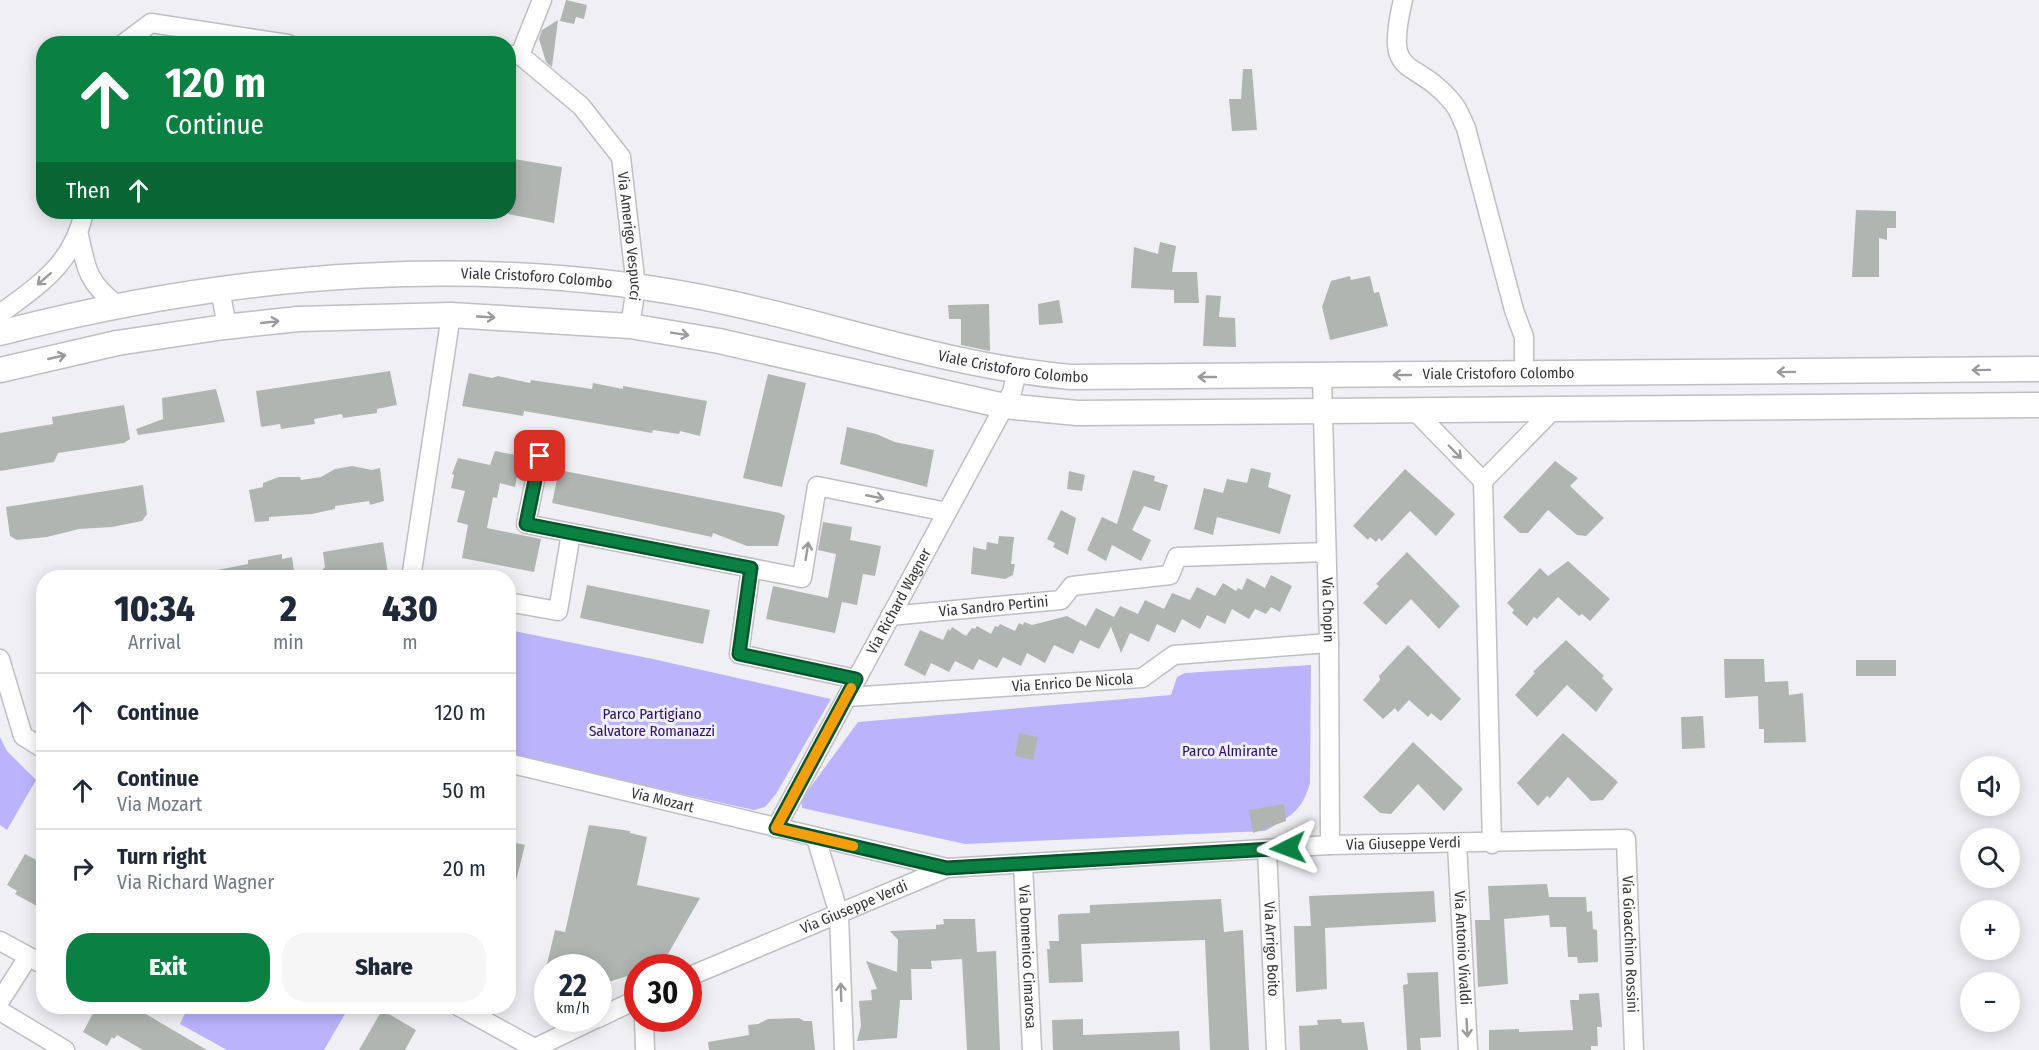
<!DOCTYPE html>
<meta charset="utf-8">
<style>
:root{--surface:#fff;--page:#f6f6f7;--text:#1f2937;--muted:#747a83;--line:#e0e1e3;--accent:#0b8043}
body{margin:0;font-family:"Fira Sans Condensed",sans-serif;background:var(--page);color:var(--text);height:100vh;display:flex;flex-direction:column;font-size:22px;white-space:nowrap}
*{box-sizing:border-box;margin:0}
p{font-size:20px;color:var(--muted)}
.icon{flex:none;width:33px;height:33px;fill:none;stroke:currentColor;stroke-width:2;stroke-linecap:round;stroke-linejoin:round}
.map{position:relative;flex:1;overflow:hidden}
.details{position:absolute;left:36px;top:570px;width:480px;height:444px;display:flex;flex-direction:column;background:var(--surface);border-radius:24px;box-shadow:0 3px 15px #0003}
.details>*{flex:none}
.hud{position:absolute;left:36px;top:36px;width:480px;height:183px;border-radius:24px;box-shadow:0 3px 15px #0003;background:#0b8043;color:#fff;overflow:hidden}
.controls{position:absolute;left:1960px;top:756px;display:grid;gap:12px}
.controls a{display:grid;place-items:center;width:60px;height:60px;border-radius:50%;background:var(--surface);box-shadow:0 3px 15px #0003;font-size:30px}
.speed{position:absolute;left:534px;top:954px;display:flex;gap:12px;font-size:30px;font-weight:700;text-align:center}
.speed>*{display:grid;place-content:center;width:78px;height:78px;border-radius:50%;background:var(--surface);box-shadow:0 3px 15px #0003;line-height:1}
.speed small{font-size:15px;font-weight:400}
.speed .limit{border:9px solid #d22;background:#fff;color:#111}
.pin{position:absolute;display:grid;place-items:center;width:51px;height:51px;color:#fff;margin:-26px;border-radius:12px;box-shadow:0 3px 9px #0006}
.me{position:absolute;width:66px;margin:-33px;rotate:267deg;stroke-linejoin:round;filter:drop-shadow(0 0 4px #0008)}
.turn{display:flex;align-items:center;gap:21px;height:126px;padding:0 30px;font-size:27px}
.turn .icon{width:78px;height:78px;stroke-width:2.5}
.turn b{display:block;font-size:42px;line-height:51px}
.then{display:flex;align-items:center;height:57px;padding:0 30px;background:#0003;gap:12px;font-size:22px}
.eta{display:flex;justify-content:space-evenly;align-items:center;height:102px;text-align:center}
.eta b{font-size:36px;font-weight:800;line-height:42px}
.button{display:flex;gap:12px;margin-top:auto;padding:12px 30px}
.button a{flex:1;height:69px;border-radius:24px;background:var(--accent);color:#fff;font-size:24px;font-weight:800;line-height:69px;text-align:center}
.button a+a{background:var(--page);color:var(--text)}
ul{padding:0;list-style:none}
li{display:flex;align-items:center;gap:18px;height:78px;padding:0 30px;border-top:2px solid var(--line)}
li div{flex:1}
li b{display:block;font-size:22px}
li em{font-style:normal}
.map>svg:first-child{display:block}
</style>
<div class="map">
<svg width="2039" height="1050" viewBox="0 0 2039 1050">
<rect width="100%" height="100%" fill="#f0f0f4"/>
<g fill="#bbb4fc">
<path d="M509,630L653,659L831,699L776,794L765,807L754,810L509,755Z"/>
<path d="M1311,665L1310,783C1302,812 1289,817 1265,831L965,844L802,808L801,800L858,722L1171,695L1177,677L1185,673Z"/>
<path d="M0,737L7,751L36,780L7,830L0,825Z"/>
<path d="M188,1007V1006L349,1007L324,1050H227L180,1024Z"/>
</g>
<g fill="#b1b5b2">
<path d="M566,0L587,5L584,19L576,17L574,24L560,21Z"/>
<path d="M558,20L552,67L546,62L539,39L542,30Z"/>
<path d="M1243,69H1252L1257,130L1232,131L1229,99H1241Z"/>
<path d="M508,158L562,167L554,223L508,214Z"/>
<path d="M1856,210L1896,211V228H1887V240L1879,238V277H1852Z"/>
<path d="M1160,242L1176,246L1172,272H1197L1199,303H1174V290L1131,288L1134,247L1158,254Z"/>
<path d="M1350,276L1351,280L1370,276L1374,293L1379,292L1388,326L1330,340L1322,307L1331,281Z"/>
<path d="M1206,295L1221,296L1219,317L1235,318L1236,347L1203,346Z"/>
<path d="M1059,300L1063,323L1039,325L1038,304Z"/>
<path d="M989,304L990,351L961,345V319H949L948,305Z"/>
<path d="M390,371L397,405L377,409V413L343,418L342,414L314,419L315,424L281,429L280,424L261,427L256,391Z"/>
<path d="M469,373L492,378L498,376L530,383L531,380L592,389L593,383L623,389V386L707,401L700,436L680,431L679,434L653,430L652,433L524,411L523,416L462,406Z"/>
<path d="M768,374L806,383L782,487L743,478Z"/>
<path d="M216,389L225,422L138,435L136,429L163,419L162,398Z"/>
<path d="M124,405L130,439L124,443L58,453L54,462L0,471V433L53,424L52,417Z"/>
<path d="M847,427L876,434L895,442L934,450L927,487L840,464Z"/>
<path d="M495,451L521,456L515,487L500,483L497,498L493,497L487,528L541,539L534,572L462,558L468,525L457,522L465,491L451,488L454,475L452,474L458,458L490,465Z"/>
<path d="M1555,461L1578,478L1570,486L1604,518L1586,536L1577,535L1548,510L1528,533H1520L1503,517Z"/>
<path d="M352,466L372,470L380,468L384,501L370,505L369,501L335,506V509L312,514L269,517V521L255,522L249,490L263,487V483L279,477H300L301,480L321,477L335,469Z"/>
<path d="M1251,468L1271,473L1268,487L1291,495L1280,534L1217,517L1213,535L1194,529L1204,488L1223,493L1227,479L1247,483Z"/>
<path d="M1405,469L1455,514L1436,536L1410,511L1382,541L1379,538L1376,542L1370,537L1368,540L1353,526Z"/>
<path d="M559,470L780,513L785,516L778,546H747L713,533L712,537L552,503Z"/>
<path d="M1133,470L1155,476L1154,481L1168,485L1160,511L1144,506L1132,530L1151,540L1141,561L1112,545L1106,561L1087,550L1102,517L1117,524Z"/>
<path d="M1069,471L1085,475L1082,491L1067,489Z"/>
<path d="M143,485L147,514L142,521L112,527L79,529L47,537L17,540L10,536L6,507Z"/>
<path d="M1061,510L1076,518L1068,555L1053,547L1055,543L1047,539Z"/>
<path d="M823,522L852,527L850,540L881,546L875,576L863,574L857,605L842,602L835,633L766,619L773,586L828,598L836,554L818,550Z"/>
<path d="M999,536L1014,537L1011,564H1015L1013,575L1005,579L971,574L973,547L986,550L987,542L998,544Z"/>
<path d="M383,542L388,573L382,578H314L325,567L323,552Z"/>
<path d="M1407,552L1460,606L1439,629L1411,599L1386,625L1363,603L1379,586L1376,584Z"/>
<path d="M282,554V559L292,557L295,578H218L217,570L248,564V560Z"/>
<path d="M1568,561L1610,599L1590,621L1582,614L1579,616L1558,597L1537,619L1534,617L1527,626L1512,613L1514,610L1507,603L1540,568L1548,576Z"/>
<path d="M1271,575L1292,586L1280,612L1271,607L1266,614L1255,609L1249,619L1232,609L1225,624L1207,615L1200,629L1182,619L1175,633L1157,624L1149,642L1130,633L1121,653L1111,627L1099,649L1080,640L1073,654L1054,645L1045,663L1027,653L1021,666L1003,657L997,668L979,659L973,670L955,661L949,672L931,663L925,676L904,665L920,630L943,640L948,629L950,631L952,627L966,636L972,628L975,629L977,626L991,634L995,626L998,627L1000,624L1015,631L1019,623L1023,625L1024,622L1032,625L1067,616L1086,626L1096,608L1114,617L1120,606L1138,614L1145,600L1164,609L1172,593L1190,600L1197,587L1215,596L1223,583L1236,591L1238,588L1242,590L1247,578L1265,588Z"/>
<path d="M587,585L710,610L703,644L580,618Z"/>
<path d="M1566,640L1604,676L1602,678L1613,689L1596,712L1567,685L1537,717L1515,695L1535,673L1533,672Z"/>
<path d="M1408,645L1461,699L1441,721L1431,713L1428,717L1409,700L1398,712L1395,708L1383,719L1363,700L1380,680L1379,676Z"/>
<path d="M1724,659H1764L1765,682L1788,681L1789,695L1803,693L1806,742L1764,743V729H1759L1758,696L1725,698Z"/>
<rect x="1856" y="660" width="40" height="16"/>
<path d="M1703,716L1705,748L1682,749L1681,717Z"/>
<path d="M1019,733L1038,737L1033,760L1015,756Z"/>
<path d="M1563,733L1618,782L1603,800L1591,801L1568,777L1550,798L1547,796L1538,806L1517,783Z"/>
<path d="M1413,742L1463,789L1444,811L1418,784L1391,814L1380,813L1363,797Z"/>
<path d="M1284,804L1286,821L1253,833L1249,810Z"/>
<path d="M589,825L630,831V833L647,837L637,885L700,898L660,968H638V973L598,985V968H546L555,930L565,932Z"/>
<path d="M508,841L525,845L514,889L508,888Z"/>
<path d="M25,854L44,864V910L15,894L17,891L7,885Z"/>
<path d="M1547,884L1549,897H1586L1587,912L1592,911L1593,929L1597,930L1598,962L1578,963L1577,957H1568L1566,927H1550L1549,915L1504,919L1508,984L1478,987L1475,920H1490L1488,886Z"/>
<path d="M1434,891L1436,922L1325,928L1327,989L1296,992L1294,926H1311L1309,896Z"/>
<path d="M1221,899L1224,932L1243,930L1249,1050H1210L1205,940L1081,944L1083,982L1049,983L1047,949H1050L1049,941H1059L1058,915L1061,914L1090,913V905Z"/>
<path d="M943,919H975L977,952L996,951L1000,1050H967L962,959L931,961L932,969H911L912,1000H900L897,1038L857,1041L861,1026L859,1001L872,1000L871,990L877,989L866,961L897,972L898,940L890,931L936,929V925L944,924Z"/>
<path d="M1438,972L1441,1037L1420,1038L1421,1050H1407L1403,985L1408,984L1407,973Z"/>
<path d="M1599,993L1602,1027H1597L1598,1046H1591V1050H1489V1030L1519,1029V1032L1573,1030L1570,1000H1579V994Z"/>
<path d="M97,1006H148L144,1013L207,1050H143L117,1035L114,1039L112,1037L107,1046L83,1032Z"/>
<path d="M382,1010L416,1030L405,1050H359Z"/>
<path d="M799,1018L804,1021H812L815,1050H709L708,1042L749,1035L748,1025L758,1024L768,1019Z"/>
<path d="M1083,1019V1035L1179,1031L1180,1050H1053L1052,1020Z"/>
<path d="M1341,1019L1342,1023L1364,1022L1368,1050H1300L1299,1026L1318,1025L1317,1020Z"/>
</g>
<g fill="none" stroke-linecap="round" stroke-linejoin="round">
<defs>
<g id="street">
<path d="M1403,0C1383,83 1414,55 1453,103C1459,110 1462,120 1466,128L1514,310L1524,337V374"/>
<path d="M123,44L151,23L288,44"/>
<path id="s1" d="M508,55H520L581,106L621,157L636,287L630,326"/>
<path d="M520,55L542,0"/>
<path d="M79,235C86,269 88,283 117,305"/>
<path d="M220,289L227,327"/>
<path d="M0,314C40,284 73,264 84,212"/>
<path id="s2" d="M1322,376L1329,643L1330,845"/>
<path d="M1414,410L1483,481L1554,409"/>
<path d="M540,456L526,524L802,578L817,486L947,512"/>
<path d="M1483,481L1492,844"/>
<path d="M751,568L739,654L856,679"/>
<path d="M411,578L451,315"/>
<path d="M508,602L558,611L571,533"/>
<path id="s3" d="M890,616L1061,600L1072,586L1170,575L1177,557L1326,552"/>
<path d="M0,659L23,736L44,749"/>
<path id="s4" d="M847,697L1142,678L1174,655L1329,643"/>
<path id="s5" d="M508,763L947,868"/>
<path id="s6" d="M776,828L1012,392L1017,372"/>
<path d="M816,838L839,914L844,1050"/>
<path id="s7" d="M1457,844L1468,1050"/>
<path id="s8" d="M1267,849L1276,1050"/>
<path id="s9" d="M1023,864L1032,1050"/>
<path d="M0,941L44,965"/>
<path id="s10" d="M688,977L947,868L1330,845L1626,839L1634,1050"/>
<path d="M0,1001L28,957"/>
<path d="M458,1006L534,1048"/>
<path d="M0,1011L65,1050"/>
<path d="M598,1018L638,999"/>
<path d="M644,1018L645,1050"/>
<path d="M531,1050L597,1018"/>
</g>
<g id="secondary">
<path id="s11" d="M0,333C235,272 491,251 730,303C844,328 954,367 1071,377L2039,369"/>
<path d="M0,370L117,343L224,327L298,319L451,315L630,326L719,341L1004,406L1077,413L2039,405"/>
</g>
</defs>
<use href="#street" stroke="#bfbfc3" stroke-width="21"/>
<use href="#secondary" stroke="#bfbfc3" stroke-width="27"/>
<use href="#street" stroke="#fff" stroke-width="18"/>
<use href="#secondary" stroke="#fff" stroke-width="24"/>
</g>
<defs><path id="oneway-shaft" d="M-6 0H5M1.5-3L5.5 0L1.5 3" fill="none" stroke-width="1.6" stroke-linecap="round" stroke-linejoin="round" transform="scale(1.5)"/></defs>
<g stroke="#9a9a9b">
<use href="#oneway-shaft" transform="translate(44 279) rotate(139)"/>
<use href="#oneway-shaft" transform="translate(486 317) rotate(3)"/>
<use href="#oneway-shaft" transform="translate(270 322) rotate(-6)"/>
<use href="#oneway-shaft" transform="translate(680 334) rotate(9)"/>
<use href="#oneway-shaft" transform="translate(57 357) rotate(-13)"/>
<use href="#oneway-shaft" transform="translate(1981 370) rotate(179)"/>
<use href="#oneway-shaft" transform="translate(1786 372) rotate(179)"/>
<use href="#oneway-shaft" transform="translate(1402 375) rotate(180)"/>
<use href="#oneway-shaft" transform="translate(1207 377) rotate(180)"/>
<use href="#oneway-shaft" transform="translate(1455 452) rotate(46)"/>
<use href="#oneway-shaft" transform="translate(875 497) rotate(11)"/>
<use href="#oneway-shaft" transform="translate(807 551) rotate(-81)"/>
<use href="#oneway-shaft" transform="translate(841 992) rotate(-92)"/>
<use href="#oneway-shaft" transform="translate(1467 1028) rotate(87)"/>
</g>
<g fill="none" stroke-linecap="round" stroke-linejoin="round">
<defs>
<path id="route" d="M540,456L526,524L751,568L739,654L856,679L776,828L947,868L1288,848"/>
</defs>
<use href="#route" stroke="#07532c" stroke-width="15"/>
<use href="#route" stroke="#0b8043" stroke-width="10"/>
<path stroke="#f59e0b" stroke-width="10" d="M851,688L776,828L853,846"/>
</g>
<g text-anchor="middle" stroke-width="6" stroke-linejoin="round" paint-order="stroke">
<g font-size="15" fill="#353537" stroke="#f0f0f4">
<text dy="5" stroke="none"><textPath href="#s1" startOffset="236">Via Amerigo Vespucci</textPath></text>
<text dy="5" stroke="none"><textPath href="#s11" startOffset="542">Viale Cristoforo Colombo</textPath></text>
<text dy="5" stroke="none"><textPath href="#s11" startOffset="1028">Viale Cristoforo Colombo</textPath></text>
<text dy="5" stroke="none"><textPath href="#s11" startOffset="1514">Viale Cristoforo Colombo</textPath></text>
<text dy="5" stroke="none"><textPath href="#s6" startOffset="258">Via Richard Wagner</textPath></text>
<text dy="5" stroke="none"><textPath href="#s3" startOffset="104">Via Sandro Pertini</textPath></text>
<text dy="5" stroke="none"><textPath href="#s2" startOffset="234">Via Chopin</textPath></text>
<text dy="5" stroke="none"><textPath href="#s4" startOffset="226">Via Enrico De Nicola</textPath></text>
<text dy="5" stroke="none"><textPath href="#s5" startOffset="159">Via Mozart</textPath></text>
<text dy="5" stroke="none"><textPath href="#s10" startOffset="738">Via Giuseppe Verdi</textPath></text>
<text dy="5" stroke="none"><textPath href="#s10" startOffset="180">Via Giuseppe Verdi</textPath></text>
<text dy="5" stroke="none"><textPath href="#s10" startOffset="1066">Via Gioacchino Rossini</textPath></text>
<text dy="5" stroke="none"><textPath href="#s7" startOffset="104">Via Antonio Vivaldi</textPath></text>
<text dy="5" stroke="none"><textPath href="#s8" startOffset="100">Via Arrigo Boito</textPath></text>
<text dy="5" stroke="none"><textPath href="#s9" startOffset="93">Via Domenico Cimarosa</textPath></text>
</g>
<g font-size="15" fill="#2b0f68" stroke="#f0f0f4">
<text x="652" y="719">Parco Partigiano<tspan x="652" dy="17">Salvatore Romanazzi</tspan></text>
<text x="1230" y="756">Parco Almirante</text>
</g>
</g>
</svg>
<div class="controls">
<a><svg class="icon" aria-label="sound" viewBox="0 0 24 24"><path d="M4 9h4l5-4v14l-5-4H4zM17 9q2 3 0 6"/></svg></a>
<a><svg class="icon" aria-label="search" viewBox="0 0 24 24"><circle cx="10" cy="10" r="6"/><path d="M15 15l6 6"/></svg></a>
<a>+</a>
<a>−</a>
</div>
<div class="speed"><div>22<small>km/h</small></div><div class="limit">30</div></div>
<div class="pin" style="left:540px;top:456px;background:#d93025"><svg class="icon" aria-label="arrive" viewBox="0 0 24 24"><path d="M6 21V4h12l-3 4 3 4H6"/></svg></div>
<svg class="me" style="left:1288px;top:848px" viewBox="-20 -20 40 40"><path d="M0-17L14 15 0 8-14 15z" fill="#0b8043" stroke="#fff" stroke-width="4"/></svg>
<div class="hud">
<div class="turn"><svg class="icon" aria-label="ahead" viewBox="0 0 24 24"><path d="M12 20V5M6 11l6-6 6 6"/></svg><div><b>120 m</b>Continue</div></div>
<div class="then">Then<svg class="icon" aria-label="ahead" viewBox="0 0 24 24"><path d="M12 20V5M6 11l6-6 6 6"/></svg></div>
</div>
<section class="details">
<div class="eta">
<div><b>10:34</b><p>Arrival</p></div>
<div><b>2</b><p>min</p></div>
<div><b>430</b><p>m</p></div>
</div>
<ul>
<li><svg class="icon" aria-label="ahead" viewBox="0 0 24 24"><path d="M12 20V5M6 11l6-6 6 6"/></svg><div><b>Continue</b></div><em>120 m</em></li>
<li><svg class="icon" aria-label="ahead" viewBox="0 0 24 24"><path d="M12 20V5M6 11l6-6 6 6"/></svg><div><b>Continue</b><p>Via Mozart</p></div><em>50 m</em></li>
<li><svg class="icon" aria-label="right" viewBox="0 0 24 24"><path d="M7 20v-9h11M14 6l5 5-5 5"/></svg><div><b>Turn right</b><p>Via Richard Wagner</p></div><em>20 m</em></li>
</ul>
<div class="button"><a>Exit</a><a>Share</a></div>
</section>
</div>
